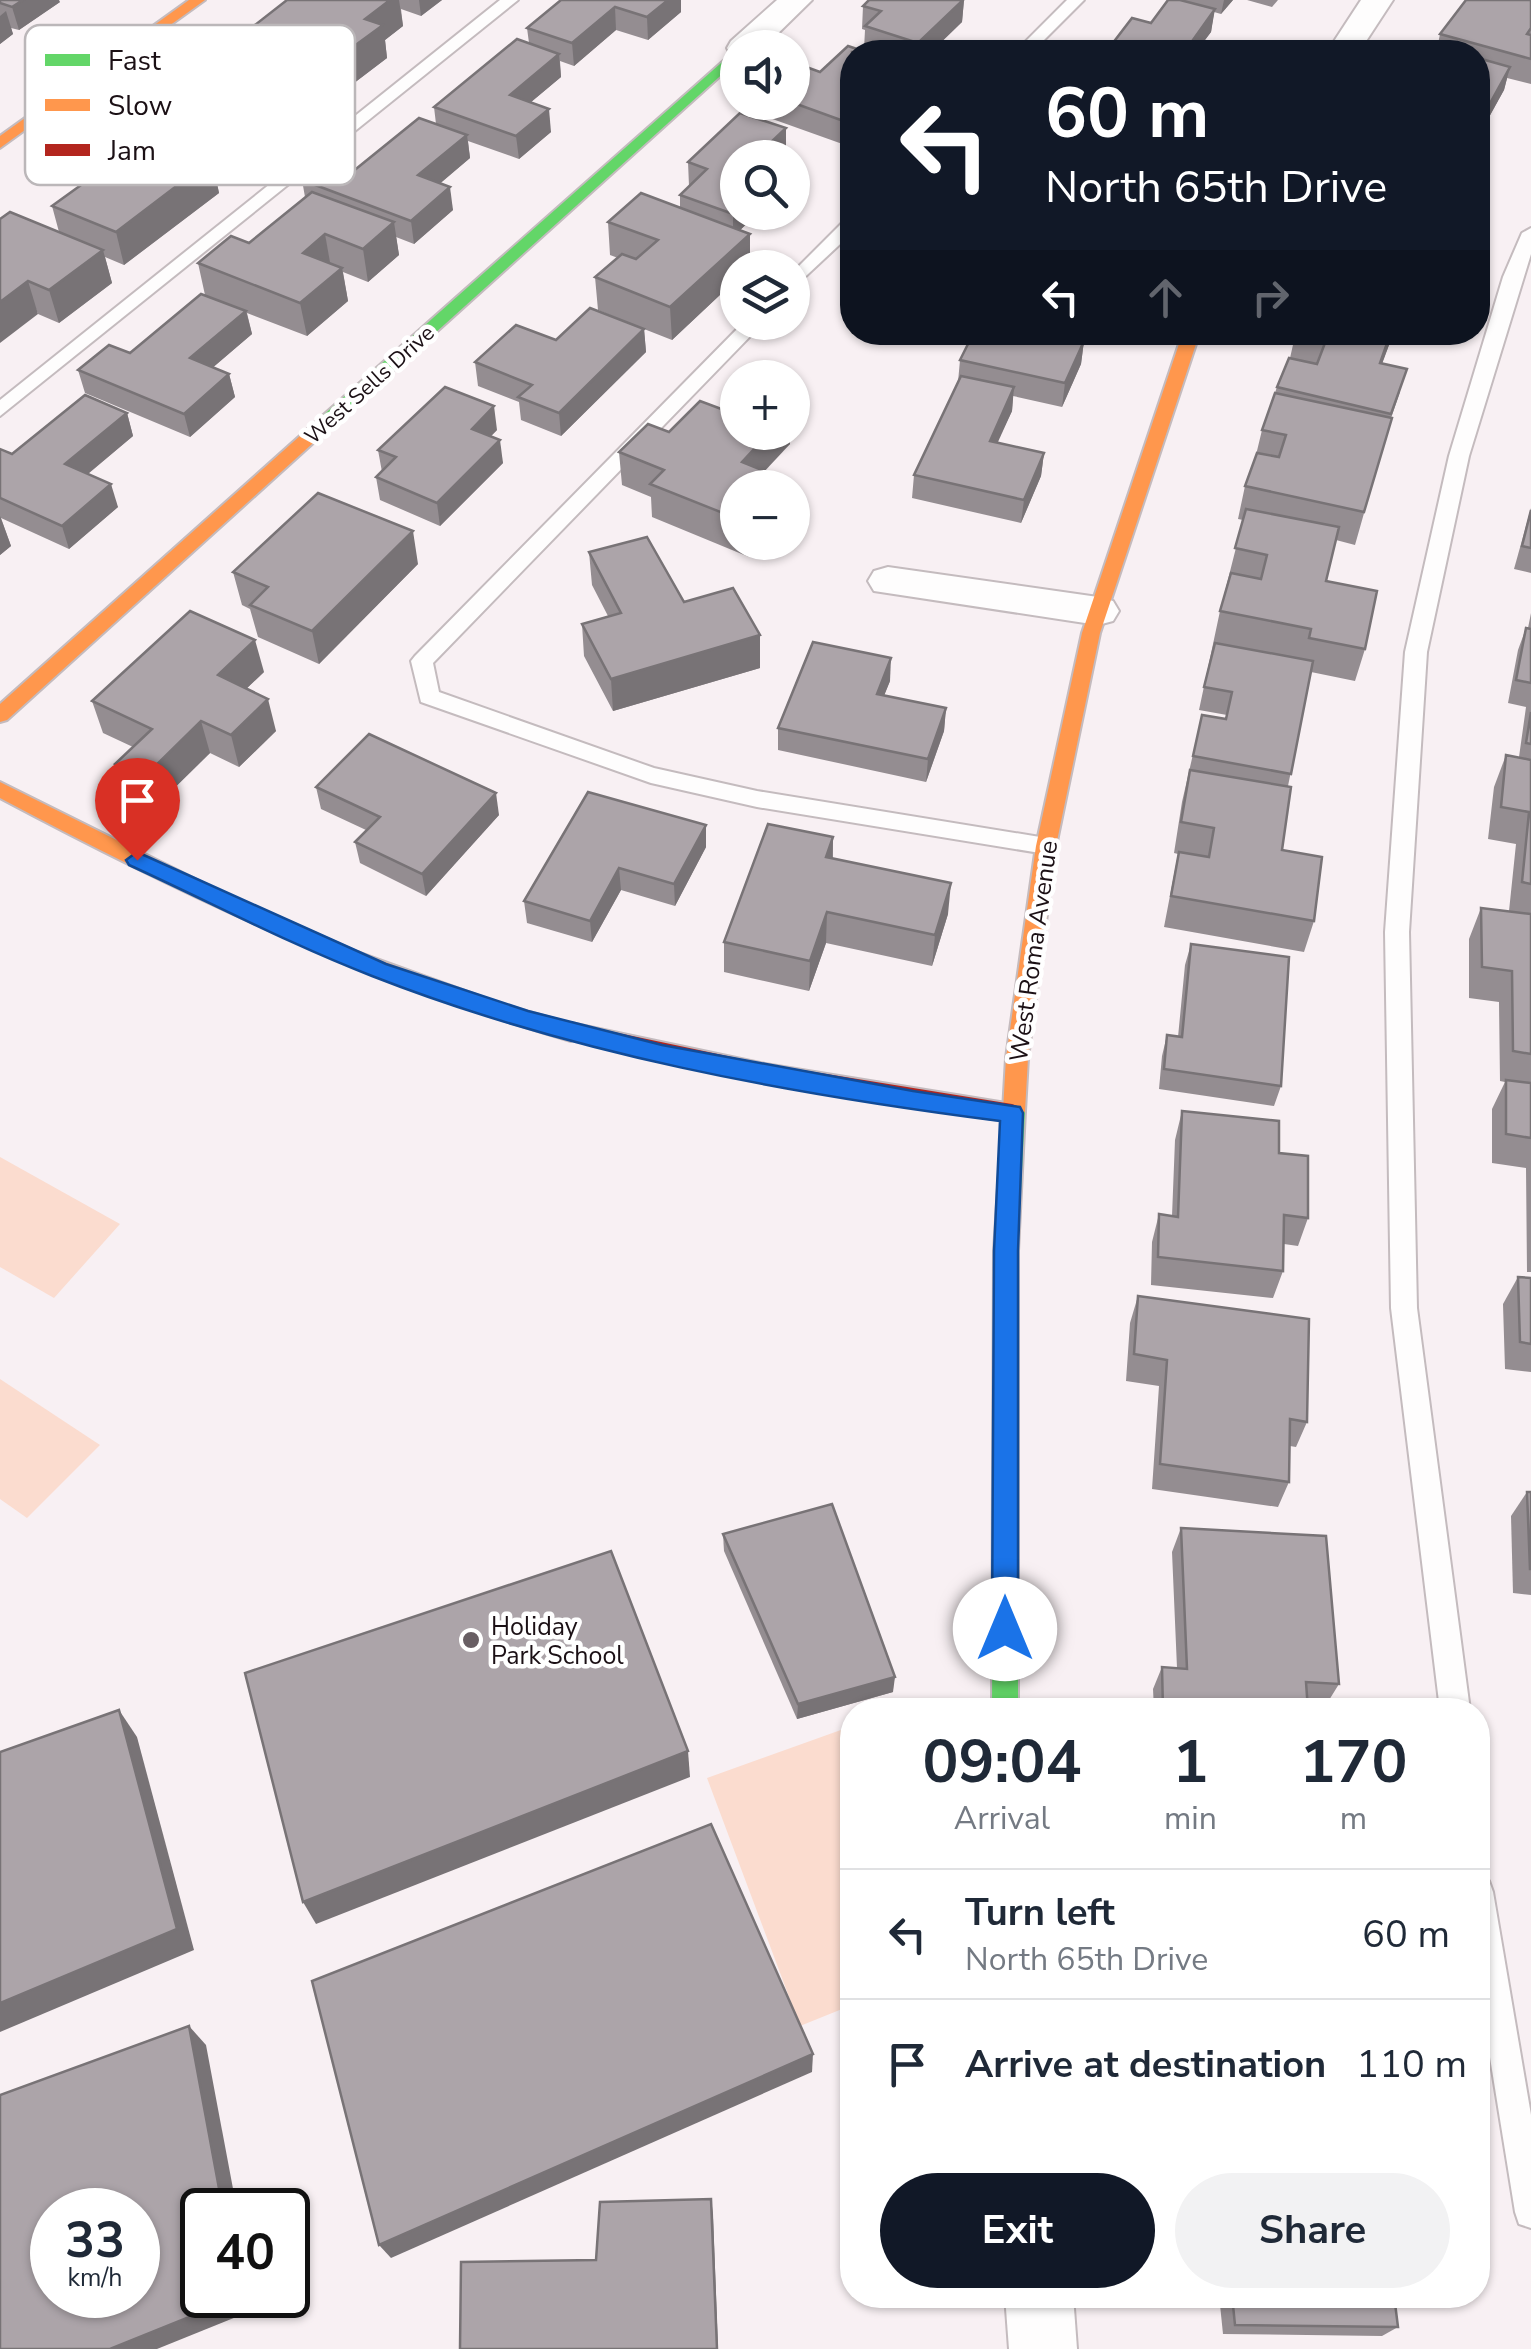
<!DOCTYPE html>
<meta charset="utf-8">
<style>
:root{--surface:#fff;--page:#f2f2f3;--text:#1f2937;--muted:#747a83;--line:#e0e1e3;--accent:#111827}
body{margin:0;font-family:"Nunito Sans",sans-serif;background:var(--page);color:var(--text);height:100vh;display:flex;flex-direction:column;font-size:38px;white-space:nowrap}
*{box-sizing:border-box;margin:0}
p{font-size:32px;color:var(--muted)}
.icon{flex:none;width:55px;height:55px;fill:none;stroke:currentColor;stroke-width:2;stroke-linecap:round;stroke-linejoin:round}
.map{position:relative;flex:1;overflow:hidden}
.drawer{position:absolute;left:840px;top:1698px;width:650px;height:610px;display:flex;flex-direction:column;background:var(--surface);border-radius:40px;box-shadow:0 2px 8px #0004}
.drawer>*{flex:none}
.hud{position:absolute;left:840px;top:40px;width:650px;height:305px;border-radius:40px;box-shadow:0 2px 8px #0004;background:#111827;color:#fff;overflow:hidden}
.controls{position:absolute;left:720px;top:30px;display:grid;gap:20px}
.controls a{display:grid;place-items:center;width:90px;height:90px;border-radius:50%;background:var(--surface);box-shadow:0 2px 8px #0004;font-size:50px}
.speed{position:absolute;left:30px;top:2188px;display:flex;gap:20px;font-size:50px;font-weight:700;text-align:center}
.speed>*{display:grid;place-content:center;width:130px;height:130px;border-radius:50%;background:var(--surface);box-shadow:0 2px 8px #0004;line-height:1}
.speed small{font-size:25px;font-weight:400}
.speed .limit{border:5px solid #111;border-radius:15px;background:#fff;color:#111}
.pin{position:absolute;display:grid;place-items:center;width:85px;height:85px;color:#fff;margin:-102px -42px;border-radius:50% 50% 50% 0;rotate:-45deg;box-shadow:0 0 10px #0007}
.pin .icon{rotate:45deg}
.me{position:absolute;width:110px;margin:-55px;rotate:0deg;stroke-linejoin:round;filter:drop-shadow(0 0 8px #0008)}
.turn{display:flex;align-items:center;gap:35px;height:210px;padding:0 40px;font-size:45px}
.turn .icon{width:130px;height:130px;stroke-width:2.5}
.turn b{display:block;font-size:70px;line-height:85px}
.lanes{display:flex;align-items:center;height:95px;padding:0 40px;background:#0003;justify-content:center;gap:50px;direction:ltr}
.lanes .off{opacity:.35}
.eta{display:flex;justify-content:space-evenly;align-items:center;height:170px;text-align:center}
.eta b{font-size:60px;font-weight:700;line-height:70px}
.button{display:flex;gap:20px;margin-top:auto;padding:20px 40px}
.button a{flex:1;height:115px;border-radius:60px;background:var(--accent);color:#fff;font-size:40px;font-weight:700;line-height:115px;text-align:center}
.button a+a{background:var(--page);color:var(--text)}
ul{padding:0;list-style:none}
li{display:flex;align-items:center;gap:30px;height:130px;padding:0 40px;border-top:2px solid var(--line)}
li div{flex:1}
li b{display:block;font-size:38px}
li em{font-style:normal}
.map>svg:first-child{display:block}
</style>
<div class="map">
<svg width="1531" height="2349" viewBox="0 0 1531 2349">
<rect width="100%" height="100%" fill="#f8f0f3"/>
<g fill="#fbdccf">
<path d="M0,1157L120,1224L54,1298L0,1267Z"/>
<path d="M0,1379L100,1445L27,1518L0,1499Z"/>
<path d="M852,1726V2005L800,2026L707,1778Z"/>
</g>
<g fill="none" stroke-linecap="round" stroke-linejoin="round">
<defs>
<g id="lane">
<path d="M500,0H518L0,416V400Z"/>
<path d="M1067,0H1084L1032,52H1015Z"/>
<path d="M852,218V233L792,289V273L846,219Z"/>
<path d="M1531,228V254L1469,456L1427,652L1409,932L1417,1308L1470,1710H1440L1391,1308L1385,932L1405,652L1449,456L1503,277L1522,233Z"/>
<path d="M744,322H764L433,663L439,692L654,768L757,791L1046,838L1057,846L1054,852L1046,854L757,807L651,783L421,702L411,661L415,656Z"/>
<path d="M1478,1877L1489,1881L1493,1892L1531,2115V2228L1519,2224L1515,2212L1478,1983Z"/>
</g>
<g id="street">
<path d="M777,0H812L763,48H738V56L731,55L727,48L731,41Z"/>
<path d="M1361,0H1393L1359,52H1327Z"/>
<path d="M888,567L1098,597L1113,601L1119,611L1113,621L1098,625L874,591L868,581L874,571Z"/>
<path d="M1005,2295H1073L1077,2349H1009Z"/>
</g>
<g id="fast">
<path d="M738,48V60L323,434H311V426Z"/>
<path d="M1014,1102L1022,1105L1025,1111L1018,1251V1710H992L994,1251L1003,1111L1006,1105Z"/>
</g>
<g id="slow">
<path d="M189,0H205L0,148V136Z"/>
<path d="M1183,332H1200L1100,633L1056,846L1028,1058L1025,1111L1022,1117H1006L1003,1111L1006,1058L1036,846L1082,633Z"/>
<path d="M317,424L326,430L323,434L7,720L0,722V704L311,426Z"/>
<path d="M0,782L215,889L357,952L498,1003L579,1026L582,1032L571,1041C370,983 184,896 0,798Z"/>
</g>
<path id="jam" d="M571,1023L765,1064L1012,1104L1020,1107L1023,1113L1020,1119L1012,1122L765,1082L563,1038L560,1032L563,1026Z"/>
</defs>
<use href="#lane" stroke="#c4bbbe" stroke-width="4"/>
<use href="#street" stroke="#c4bbbe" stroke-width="4"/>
<use href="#fast" stroke="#c4bbbe" stroke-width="4"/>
<use href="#slow" stroke="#c4bbbe" stroke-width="4"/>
<use href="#jam" stroke="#c4bbbe" stroke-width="4"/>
<use href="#lane" fill="#fefdfd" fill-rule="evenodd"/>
<use href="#street" fill="#fefdfd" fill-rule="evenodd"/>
<use href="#fast" fill="#63d668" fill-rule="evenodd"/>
<use href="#slow" fill="#ff974d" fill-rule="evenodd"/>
<use href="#jam" fill="#b3261e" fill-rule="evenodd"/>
</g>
<g fill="#948d91">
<path d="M0,0L60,2L19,30L11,28L13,34L0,44Z"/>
<path d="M287,0H442L421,16L401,9L403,26L385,40L387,58L337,96L305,85L308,104L286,121L289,138L235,179L214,171L219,193L124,265L105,257L112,283L59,323L38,314L0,219L59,232L52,206L80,186L77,185L68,151L143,133L140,122L198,115L205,110L199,108L194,85L251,62L246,32Z"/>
<path d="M561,0L681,12L648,40L616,30L574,66L560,61L561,77L531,102L551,132L519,159L468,141L470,158L440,183L453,210L414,244L396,237L399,255L368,282L343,272L348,301L307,336L247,313L252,334L213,367L229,374L235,397L190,437L85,393L78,370L130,353L205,295L198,263L249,243L305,197L302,180L346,177L436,124L434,107L529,43L527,28Z"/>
<path d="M964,0L962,22L931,52H874L864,49L865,30L862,29L863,6Z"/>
<path d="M1168,0H1233L1221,14L1214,12L1211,32L1198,49L1106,52L1151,23Z"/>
<path d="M1247,0H1278L1272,7Z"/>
<path d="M1531,0V84L1507,78L1504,90L1478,137V52H1430L1437,49L1440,34Z"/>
<path d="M866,52L848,146L764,116V102H792L820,72Z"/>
<path d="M786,151L794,154V178L740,230L750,234V267L738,268V278L672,340L644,329L646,352L561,436L521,420L519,402L478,386L475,362L556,340L641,328L598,310L595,277L618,258L610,255L608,222L680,208V195L689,186L688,162Z"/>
<path d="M1295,336L1389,345L1382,363L1400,392L1391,418L1355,545L1336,540L1326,581L1365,649L1355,681L1311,672L1288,786L1282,850L1314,921L1304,952L1164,927L1178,854L1174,853L1182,802L1202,715L1226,719L1227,715L1199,710L1220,611L1243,520L1238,519L1245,486L1256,455L1262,430L1277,387L1290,358Z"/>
<path d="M1084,341L1081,364L1062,407L1013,396L1012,411L997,442L1044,453L1041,476L1021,523L912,498L914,475L958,382L960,360Z"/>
<path d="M127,413L133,436L88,474L118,507L69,549L1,518L11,546L0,555V449L12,454Z"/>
<path d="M497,430L491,436L503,463L440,526L380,500L376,477L382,472L378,450Z"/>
<path d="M669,432L790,444L738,488V542H762L749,557L652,517L651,497L622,485L619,452Z"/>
<path d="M1531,508V573L1514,569Z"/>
<path d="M589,552L684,602L760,635V668L613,711L584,656L582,624L608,616L592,585Z"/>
<path d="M418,564L319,664L258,637L250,609L242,605L233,572Z"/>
<path d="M1531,613V1272H1527L1526,1168L1492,1163V1109L1505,1082L1500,1081L1499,1002L1469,998V939L1481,908L1509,911L1516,844L1488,839L1494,787L1506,755L1519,757L1526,707L1508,703L1518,650L1526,628H1528Z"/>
<path d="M264,672L246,689L276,731L239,767L210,753L153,809L126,796L115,764L133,747L103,733L92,701Z"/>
<path d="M890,681L884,695L946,708L944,731L926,782L778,750V728Z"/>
<path d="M316,787L499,815L426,896L360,863L355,842L366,830L321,809Z"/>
<path d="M706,825V847L675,906L621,890L592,942L527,923L524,901Z"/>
<path d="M833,837V859L948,914L932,966L826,943L809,991L724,972V942Z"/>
<path d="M1191,944L1281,1086L1274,1106L1159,1089L1162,1056L1167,1035L1178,1037L1185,965Z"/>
<path d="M1182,1111L1279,1153L1308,1218L1298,1246L1284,1244L1283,1271L1273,1298L1151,1285L1152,1242L1159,1214L1172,1216L1175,1140Z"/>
<path d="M1518,1277L1531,1278V1372L1505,1369L1503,1304Z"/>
<path d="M1138,1296L1307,1422L1296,1447L1290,1446L1289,1482L1278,1507L1152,1489L1159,1386L1126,1381L1130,1323Z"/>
<path d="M1527,1492H1531V1595L1513,1593L1511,1516Z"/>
<path d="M1181,1528L1339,1684L1326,1705L1308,1704V1710H1154L1153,1689L1162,1667L1177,1668L1172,1552Z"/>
<path d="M723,1534L893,1692L797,1719L724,1551Z"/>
<path d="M1219,2295H1394L1398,2327L1382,2336L1223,2334Z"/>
</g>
<g fill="#787376">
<path d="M23,0H59L60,2L19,30L12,7Z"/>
<path d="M390,0H399L403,26L385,40L387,58L337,96L331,63L365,19Z"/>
<path d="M419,0H442L421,16Z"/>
<path d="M668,0H681V12L648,40L647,17Z"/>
<path d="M964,0L962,22L931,52H918V43Z"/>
<path d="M1224,0H1233L1221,14Z"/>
<path d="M615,7L616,30L574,66L572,43Z"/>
<path d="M1215,9L1211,32L1196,52L1188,47Z"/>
<path d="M6,11L13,34L0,44V16Z"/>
<path d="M559,54L561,77L512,118L510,95Z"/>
<path d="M1510,67L1504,90L1478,137V125Z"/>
<path d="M304,81L308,104L286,121L289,138L235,179L230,156L269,108Z"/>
<path d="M549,109L551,132L519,159L516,136Z"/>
<path d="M852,120V142L848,146L849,123Z"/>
<path d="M786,128V152L768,145Z"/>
<path d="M467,135L470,158L422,199L418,175Z"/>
<path d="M794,154V178L792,179V158H791Z"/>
<path d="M212,159L219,193L124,265L116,232Z"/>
<path d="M450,187L453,210L414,244L411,221Z"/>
<path d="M738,210V212H759L733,237V214Z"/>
<path d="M394,222L399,255L368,282L363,249Z"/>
<path d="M325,234L331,268L303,253Z"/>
<path d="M750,234V267L738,268V278L672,340L670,307Z"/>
<path d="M103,250L112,283L59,323L49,290Z"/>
<path d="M342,268L348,301L307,336L300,303Z"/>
<path d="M28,281L38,314L0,343V302Z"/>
<path d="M246,311L252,334L196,382L190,358Z"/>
<path d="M644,329L646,352L561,436L559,413Z"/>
<path d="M1391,332L1389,345L1374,386L1380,363Z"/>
<path d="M1084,341L1081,364L1062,407L1065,383Z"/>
<path d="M229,374L235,397L190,437L184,414Z"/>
<path d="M1014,387L1012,411L988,464L990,441Z"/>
<path d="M494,406L497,430L475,452L472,429Z"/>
<path d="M127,413L133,436L72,487L65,464Z"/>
<path d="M770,432H790V444L749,488L742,462Z"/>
<path d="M500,440L503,463L440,526L437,503Z"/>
<path d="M1044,453L1041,476L1021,523L1024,500Z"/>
<path d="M111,484L118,507L69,549L62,526Z"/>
<path d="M0,516L11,546L0,555Z"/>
<path d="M413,531L418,564L319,664L312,631Z"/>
<path d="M749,542H762L749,557Z"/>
<path d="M760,635V668L613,711L611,679Z"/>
<path d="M255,640L264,672L226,708L218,675Z"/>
<path d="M891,658L890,681L876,716L877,694Z"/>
<path d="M268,699L276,731L239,767L231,735Z"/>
<path d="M946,708L944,731L926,782L928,759Z"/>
<path d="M201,721L210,753L153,809L143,778Z"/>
<path d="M496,793L499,815L426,896L422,874Z"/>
<path d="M706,825V847L675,906L674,884Z"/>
<path d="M833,837L832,869L826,857Z"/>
<path d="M619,868L621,890L592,942L590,921Z"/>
<path d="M951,883L948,914L932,966L935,935Z"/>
<path d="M827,912L826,943L809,991L810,961Z"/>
<path d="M895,1677L893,1692L797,1719L798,1704Z"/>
<path d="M119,1710L137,1737L194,1950L0,2032V2003Z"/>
<path d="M688,1751L690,1777L316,1924L303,1902Z"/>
<path d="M189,2026L206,2045L237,2210H223Z"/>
<path d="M813,2054L812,2072L391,2258L379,2245Z"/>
<path d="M711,2199L713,2214L718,2349H717Z"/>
<path d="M239,2295H253L256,2309L157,2349H110Z"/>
</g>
<g fill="#aca4a9" stroke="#787376" stroke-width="2.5" fill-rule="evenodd">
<path d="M0,0H23L12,7L0,3Z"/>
<path d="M287,0H390L365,19L383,25L331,63L246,32Z"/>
<path d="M561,0H668L647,17L615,7L572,43L527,28Z"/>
<path d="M869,0H963L918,43L865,26L881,11L863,6Z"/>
<path d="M1168,0H1180L1215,9L1188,47L1210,52H1106L1132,18L1151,23Z"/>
<path d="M1466,0H1531V28L1527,34L1531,35V59L1440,34Z"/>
<path d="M517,39L559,54L510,95L549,109L516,136L434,107Z"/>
<path d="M848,46L866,52H852V120L849,123L791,102H792V69L798,64L820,72Z"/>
<path d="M1433,48L1453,52H1430Z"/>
<path d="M1478,58L1510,67L1478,125Z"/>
<path d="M740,113L786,128L768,145L794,154L791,158H738V210L733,214L680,195L707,169L688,162Z"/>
<path d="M419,118L467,135L418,175L450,187L411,221L302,180L319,167L346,177Z"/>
<path d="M111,120L212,159L116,232L52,206L106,167L68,151Z"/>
<path d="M312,192L394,222L363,249L325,234L303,253L342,268L300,303L198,263L231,236L249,243Z"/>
<path d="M641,193L750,234L670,307L595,277L622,254L636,259L658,240L608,222Z"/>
<path d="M10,212L103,250L49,290L28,281L0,302V219Z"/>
<path d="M201,294L246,311L190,358L229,374L184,414L78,370L109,345L130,353Z"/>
<path d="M590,308L644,329L559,413L518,397L532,385L475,362L516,325L556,340Z"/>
<path d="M974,332H1046L1084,341L1065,383L960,360Z"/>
<path d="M1297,332H1391L1380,363L1407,369L1391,414L1277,387L1289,358L1317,364L1325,343L1295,336Z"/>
<path d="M961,376L1014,387L990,441L1044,453L1024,500L914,475Z"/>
<path d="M445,387L494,406L472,429L500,440L437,503L376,477L396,457L378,450Z"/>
<path d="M1275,393L1392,418L1364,512L1245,486L1257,453L1279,457L1286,435L1262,430Z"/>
<path d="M85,395L127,413L65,464L111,484L62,526L0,498V449L12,454Z"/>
<path d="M738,396V432H770L742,462L789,481L783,488H738V519L650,484L664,470L619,452L648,424L669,432L700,401L724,410Z"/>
<path d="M318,493L413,531L312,631L250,605L268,587L233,572Z"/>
<path d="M1246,509L1339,527L1326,581L1377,591L1365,649L1309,638L1311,629L1220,611L1231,573L1261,579L1267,555L1235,548Z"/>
<path d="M1531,510V548L1522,546Z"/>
<path d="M647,537L684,602L733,588L760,635L611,679L582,624L621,613L589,552Z"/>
<path d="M190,611L255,640L218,675L268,699L231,735L201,721L143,778L115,764L152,729L92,701Z"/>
<path d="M1526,628L1531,629V683L1516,680Z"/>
<path d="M813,642L891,658L877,694L946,708L928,759L778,728Z"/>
<path d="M1215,643L1313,661L1291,774L1193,756L1202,715L1226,719L1232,692L1204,687Z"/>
<path d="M1531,712V744L1526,743Z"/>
<path d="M369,734L496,793L422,874L355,842L380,817L316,787Z"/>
<path d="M1506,755L1531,760V884L1522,882L1529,812L1501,807Z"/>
<path d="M1190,770L1291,787L1282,850L1322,857L1314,921L1171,896L1179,852L1209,857L1214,828L1181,822Z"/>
<path d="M588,792L706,825L674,884L619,868L590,921L524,901Z"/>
<path d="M768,824L833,837L826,857L951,883L935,935L827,912L810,961L724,942Z"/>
<path d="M1481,908L1531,914V1054L1513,1051L1512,971L1482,967Z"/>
<path d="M1191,944L1289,957L1281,1086L1164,1069L1167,1035L1182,1037Z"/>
<path d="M1506,1080L1531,1083V1138L1506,1134Z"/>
<path d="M1182,1111L1279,1121V1153L1308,1156V1218L1284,1215L1283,1271L1158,1257L1159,1214L1178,1217Z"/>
<path d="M1518,1277L1531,1278V1344L1520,1342Z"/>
<path d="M1138,1296L1309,1319L1307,1422L1290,1419L1289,1482L1160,1464L1167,1360L1134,1354Z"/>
<path d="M1527,1492H1531V1569H1530Z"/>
<path d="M832,1504L895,1677L798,1704L723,1534Z"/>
<path d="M1181,1528L1326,1536L1339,1684L1306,1682L1308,1710H1163L1162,1667L1187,1669Z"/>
<path d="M611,1551L688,1751L303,1902L245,1673Z"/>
<path d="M119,1710L177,1929L0,2003V1752Z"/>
<path d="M711,1824L813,2054L379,2245L312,1981Z"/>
<path d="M189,2026L223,2210H202V2295H239V2297L110,2349H0V2095ZM52,2210H138V2295H52Z"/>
<path d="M711,2199L717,2349H460L461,2262L596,2260L600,2202Z"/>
<path d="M1232,2295H1394L1398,2327L1235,2325Z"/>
</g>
<path fill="#1a73e8" stroke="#114b97" stroke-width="2.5" d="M137,852L386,964L528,1011L662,1045L913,1091L1020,1107L1023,1113L1018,1251V1629L1014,1638L1005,1641L996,1638L992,1629L994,1251L1000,1121C789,1094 571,1054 372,976C289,944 210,902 129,865L126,860Z"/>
<circle fill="#685e63" stroke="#fff" stroke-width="4" cx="471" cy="1640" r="10"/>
<g text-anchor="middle" stroke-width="9" stroke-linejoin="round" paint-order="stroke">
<g font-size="22" fill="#1b1015" stroke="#fff">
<text transform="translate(369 384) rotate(-42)" y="8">West Sells Drive</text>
</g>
<g font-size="25" fill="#1b1015" stroke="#fff">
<text transform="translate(1033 951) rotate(-82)" y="9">West Roma Avenue</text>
</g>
<g font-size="25" fill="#1b1015" stroke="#fff" text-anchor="start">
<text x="491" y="1635">Holiday<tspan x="491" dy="29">Park School</tspan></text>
</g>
</g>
<rect x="25" y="25" width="330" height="160" rx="15" fill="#fff" stroke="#bbb7b9" stroke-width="2.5"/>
<rect x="45" y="54" width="45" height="12" fill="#63d668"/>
<rect x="45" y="99" width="45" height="12" fill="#ff974d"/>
<rect x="45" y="144" width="45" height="12" fill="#b3261e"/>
<g font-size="28" fill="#1b1015">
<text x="108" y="70">Fast</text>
<text x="108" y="115">Slow</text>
<text x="108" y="160">Jam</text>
</g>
</svg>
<div class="controls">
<a><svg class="icon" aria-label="sound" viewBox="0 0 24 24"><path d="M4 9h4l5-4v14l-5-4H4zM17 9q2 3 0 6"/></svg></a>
<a><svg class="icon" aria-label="search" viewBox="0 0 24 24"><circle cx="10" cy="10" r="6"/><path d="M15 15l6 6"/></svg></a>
<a><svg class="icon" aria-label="layers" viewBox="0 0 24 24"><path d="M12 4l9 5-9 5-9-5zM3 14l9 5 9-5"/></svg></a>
<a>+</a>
<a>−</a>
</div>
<div class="speed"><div>33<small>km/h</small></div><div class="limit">40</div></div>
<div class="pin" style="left:137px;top:860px;background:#d93025"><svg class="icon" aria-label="arrive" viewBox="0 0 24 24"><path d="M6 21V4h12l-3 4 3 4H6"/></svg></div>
<svg class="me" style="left:1005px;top:1629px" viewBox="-20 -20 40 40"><circle r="19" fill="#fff"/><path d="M0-13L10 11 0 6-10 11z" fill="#1a73e8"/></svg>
<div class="hud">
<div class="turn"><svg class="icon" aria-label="left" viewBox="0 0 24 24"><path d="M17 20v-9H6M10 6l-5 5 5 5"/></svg><div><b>60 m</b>North 65th Drive</div></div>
<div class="lanes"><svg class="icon" aria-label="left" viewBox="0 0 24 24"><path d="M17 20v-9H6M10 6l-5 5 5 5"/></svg><svg class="icon off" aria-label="ahead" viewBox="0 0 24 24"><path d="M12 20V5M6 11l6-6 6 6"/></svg><svg class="icon off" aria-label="right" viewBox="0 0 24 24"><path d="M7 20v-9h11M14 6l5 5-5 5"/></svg></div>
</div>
<section class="drawer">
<div class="eta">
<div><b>09:04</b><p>Arrival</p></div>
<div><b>1</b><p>min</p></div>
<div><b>170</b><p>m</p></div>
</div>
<ul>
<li><svg class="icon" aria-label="left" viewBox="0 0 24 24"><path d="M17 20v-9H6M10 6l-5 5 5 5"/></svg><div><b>Turn left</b><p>North 65th Drive</p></div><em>60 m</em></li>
<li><svg class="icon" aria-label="arrive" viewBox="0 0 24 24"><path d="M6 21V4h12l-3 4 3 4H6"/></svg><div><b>Arrive at destination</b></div><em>110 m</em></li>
</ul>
<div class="button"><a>Exit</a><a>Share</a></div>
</section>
</div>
